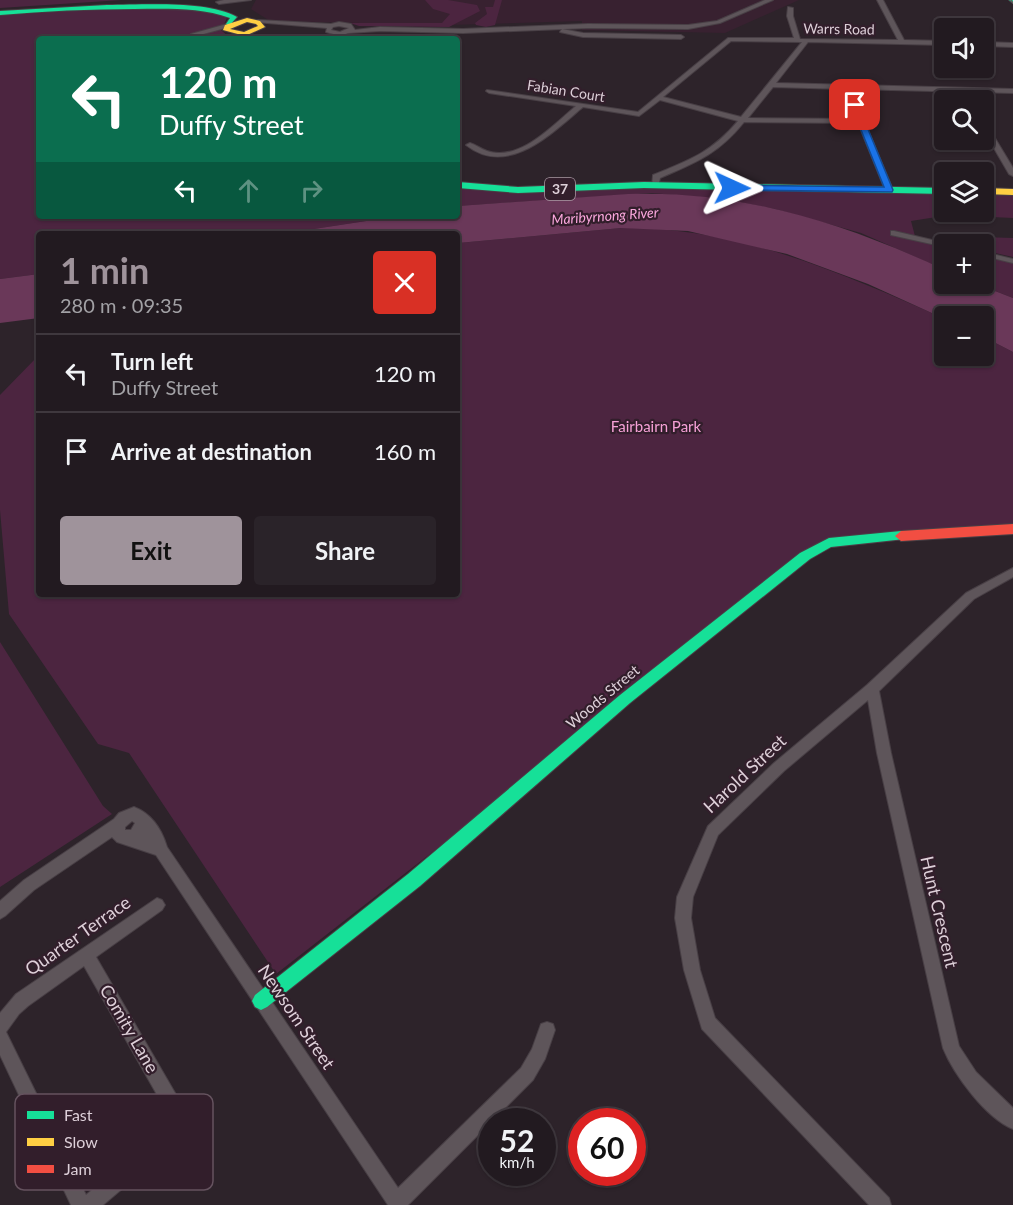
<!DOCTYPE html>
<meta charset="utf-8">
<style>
:root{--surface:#221a20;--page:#2a2329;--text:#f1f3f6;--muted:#a2a1a5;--line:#3f383e;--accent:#9f939b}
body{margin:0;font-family:Lato,sans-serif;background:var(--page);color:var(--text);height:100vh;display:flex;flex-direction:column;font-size:22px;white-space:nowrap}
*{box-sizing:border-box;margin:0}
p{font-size:20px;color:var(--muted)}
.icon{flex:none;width:33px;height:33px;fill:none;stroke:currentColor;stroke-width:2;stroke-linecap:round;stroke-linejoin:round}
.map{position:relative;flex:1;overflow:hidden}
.panel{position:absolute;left:36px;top:231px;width:424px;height:366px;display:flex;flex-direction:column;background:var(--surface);border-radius:6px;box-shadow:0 2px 4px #0004,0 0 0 2px var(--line)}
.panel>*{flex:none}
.top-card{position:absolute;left:36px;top:36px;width:424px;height:183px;border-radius:6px;box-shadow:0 2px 4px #0004,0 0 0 2px var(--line);background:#0b6e4f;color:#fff;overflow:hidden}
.controls{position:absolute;left:934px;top:18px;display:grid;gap:12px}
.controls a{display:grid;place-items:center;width:60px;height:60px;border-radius:6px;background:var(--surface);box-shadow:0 2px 4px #0004,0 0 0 2px var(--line);font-size:30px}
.speed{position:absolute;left:478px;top:1108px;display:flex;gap:12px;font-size:30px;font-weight:700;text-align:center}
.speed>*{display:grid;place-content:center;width:78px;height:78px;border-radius:50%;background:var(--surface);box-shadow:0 2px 4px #0004,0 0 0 2px var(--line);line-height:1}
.speed small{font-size:15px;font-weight:400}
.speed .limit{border:9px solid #d22;background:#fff;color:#111}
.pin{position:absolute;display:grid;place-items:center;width:51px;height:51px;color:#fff;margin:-26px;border-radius:12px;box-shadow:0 3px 9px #0006}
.me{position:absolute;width:66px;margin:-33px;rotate:91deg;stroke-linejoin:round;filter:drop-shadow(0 0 4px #0008)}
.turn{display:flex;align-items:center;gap:21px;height:126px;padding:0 24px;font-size:27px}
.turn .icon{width:78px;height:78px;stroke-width:2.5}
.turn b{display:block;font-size:42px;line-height:51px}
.lanes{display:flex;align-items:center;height:57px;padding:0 24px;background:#0003;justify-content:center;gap:30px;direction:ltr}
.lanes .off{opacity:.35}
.round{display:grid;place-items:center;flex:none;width:63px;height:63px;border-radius:6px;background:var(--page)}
.summary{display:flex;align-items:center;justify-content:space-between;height:102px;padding:0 24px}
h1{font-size:36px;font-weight:700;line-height:45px;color:var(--accent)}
.action{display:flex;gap:12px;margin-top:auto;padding:12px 24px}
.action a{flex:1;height:69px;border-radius:6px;background:var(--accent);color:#111;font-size:24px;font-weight:700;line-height:69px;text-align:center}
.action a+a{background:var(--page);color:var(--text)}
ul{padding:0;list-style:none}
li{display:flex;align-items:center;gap:18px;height:78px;padding:0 24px;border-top:2px solid var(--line)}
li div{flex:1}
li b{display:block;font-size:22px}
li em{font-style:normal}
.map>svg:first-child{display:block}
</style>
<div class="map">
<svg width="1013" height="1205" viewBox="0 0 1013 1205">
<rect width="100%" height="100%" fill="#2d232a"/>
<path fill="#382130" d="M256,0H818H799L725,33L582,30V21L449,25L270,21L251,9Z"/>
<g fill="#4c2540">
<path d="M0,0H122L0,8Z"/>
<path d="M425,0H448L477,5L480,11L449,27L359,26L350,23H442L450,14L433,9Z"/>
<path d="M495,0H502L495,25L486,27L476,25L475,23L487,14L485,7H493Z"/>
<path d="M154,5H194L224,13L227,18L221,30L231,39H39V216H399L281,234H39V274L0,279V15Z"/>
<path d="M458,188L514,193L608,188L945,194V212H984V195H1013V218L970,216L968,212L911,221L916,240L945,247V270L861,233L775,209L724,199L651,193L458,206Z"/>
<path d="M621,228C736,226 842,273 945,319V356H984V337L1013,352V528L821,549L276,974L129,753L98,744L9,614L0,510V395L39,355V594H458V243Z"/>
<path d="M981,237L1013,238V257L986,251Z"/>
<path d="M984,256L1013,263V298L977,284H984Z"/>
<path d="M0,642L103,806L112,814L0,887Z"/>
</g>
<g fill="#6a3859">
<path d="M628,194C741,190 844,223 945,270V284H977L1013,298V352L984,337V316H945V319L868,284L787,254L688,231L621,228L458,243V234H281L399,216H458V206Z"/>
<path d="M39,274V318L0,323V279Z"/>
</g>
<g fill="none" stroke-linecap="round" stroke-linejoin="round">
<defs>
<g id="street">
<path d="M251,0L219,4L216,2L224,0Z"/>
<path d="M765,0H773L720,23L688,29L588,28L463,33L380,31L348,33L341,36L326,32L327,28L255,22L258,20L331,24L339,22L351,24L355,30L380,27L463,29L588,24L688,25L717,21ZM339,26L349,28L340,32L331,30L333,27Z"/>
<path d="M877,0H883L904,40L945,41V45L808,42L776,83L1013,89V93L851,89L893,190L892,192L885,190L858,123L744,122C718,154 697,162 660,178L658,187H652L653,175C690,160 712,152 738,121L660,100L639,116L583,107C552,133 508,178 466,145L470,143C476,145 481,149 487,151C520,162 553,125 576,106L489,93L486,91L487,90L638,112L728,38H794L787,16L788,7L793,8V16L800,39L898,40ZM731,41L802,42L741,117L663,97ZM773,87L844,89L857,119L748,118Z"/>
<path d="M227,24L229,27L196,36V39H190L191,34Z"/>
<path d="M562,29L583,33L681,35L684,37L681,39L583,37L560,32Z"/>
<path d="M984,42L1013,43V47L984,46Z"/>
<path d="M984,123L987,125L1013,168V176L1009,174L984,131Z"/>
<path d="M891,231H894L949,244H945V247L891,235Z"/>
<path d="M984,252L1013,259V263L984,256Z"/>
<path d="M1013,568V577L974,599L879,691L891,753L959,1046L976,1072L1013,1108V1129C986,1118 954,1075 943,1048L877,753L868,700L784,771L718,835L693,897L691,918L700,970L715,1018L889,1198L891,1205H869L702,1029L684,970L675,918L677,897L708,826L774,763L867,685L966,593Z"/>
<path d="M134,807C152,814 162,830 167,847L398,1188L521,1068L532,1049L541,1024L547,1022L553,1024L555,1030L545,1059L533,1080L408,1205H388L156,855L117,842L112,837L34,890L5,916L0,919V901L24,880L114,819L119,813ZM132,821L135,823L131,830H125V827Z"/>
<path d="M157,898L162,900L165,905L162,910L96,957L182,1105L188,1124L176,1143L103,1205H71L0,1055V1013L16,994ZM84,966L168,1114L170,1122L164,1131L86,1195L6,1032L19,1014L28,1006Z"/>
</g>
<g id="fast">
<path d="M1009,0H1013V3Z"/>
<path d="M107,5C143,5 206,0 237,17L229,26L226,24L230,18C199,7 166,9 134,9C89,9 45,11 0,15V11Z"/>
<path d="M458,182L518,187L644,182L945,188V194L644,188L518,193L458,188Z"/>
<path d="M901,531L905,533L907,536L905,539L831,547L810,559L630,703L420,886L267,1007L261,1010L255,1007L252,1001L255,995L408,874L620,695L800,553L829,538Z"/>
</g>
<g id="slow">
<path d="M247,18L260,21L265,27L245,36L223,30L225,25ZM247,22L256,24L258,26L244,32L230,29Z"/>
<path d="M984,188L1013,189V195L984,194Z"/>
</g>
<path id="jam" d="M1013,524V534L901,541L895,536L901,531Z"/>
</defs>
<use href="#street" stroke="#483f45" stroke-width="2"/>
<use href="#fast" stroke="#483f45" stroke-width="2"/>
<use href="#slow" stroke="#483f45" stroke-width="2"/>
<use href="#jam" stroke="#483f45" stroke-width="2"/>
<use href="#street" fill="#5e555a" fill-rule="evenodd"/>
<use href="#fast" fill="#16e098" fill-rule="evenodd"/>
<use href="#slow" fill="#ffcf43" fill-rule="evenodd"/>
<use href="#jam" fill="#f24e42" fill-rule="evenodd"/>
<path stroke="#625a5f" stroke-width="1.5" d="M1011,0L1013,3"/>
</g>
<path fill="#1a73e8" stroke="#114b97" stroke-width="1.5" d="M855,103L858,105L893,190L892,192L732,190L728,188L732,185L884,187L851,105Z"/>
<g text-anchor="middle" stroke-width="4.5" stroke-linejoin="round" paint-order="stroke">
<g font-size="14" fill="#ddcfd8" stroke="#321e2b">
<text transform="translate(839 29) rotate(1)" y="5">Warrs Road</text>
<text transform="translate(566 91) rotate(9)" y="5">Fabian Court</text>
</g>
<rect fill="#321e2b" stroke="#aa9aa4" stroke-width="1.5" x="545" y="178" width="30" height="22" rx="4.5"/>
<g font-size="14" font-weight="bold" fill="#ddcfd8">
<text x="560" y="194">37</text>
</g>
<g font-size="14" font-style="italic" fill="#fba7dd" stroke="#321e2b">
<text transform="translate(605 216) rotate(-4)" y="5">Maribyrnong River</text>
</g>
<g font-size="15" fill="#f5a0d6" stroke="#321e2b">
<text x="656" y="432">Fairbairn Park</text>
</g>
<g font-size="15" fill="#ddcfd8" stroke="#321e2b">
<text transform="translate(603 697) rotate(-40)" y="5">Woods Street</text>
</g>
<g font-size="18" fill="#ddcfd8" stroke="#321e2b">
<text transform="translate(745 774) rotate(-43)" y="6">Harold Street</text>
<text transform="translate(939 912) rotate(77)" y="6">Hunt Crescent</text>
<text transform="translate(78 936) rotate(-35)" y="6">Quarter Terrace</text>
<text transform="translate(296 1017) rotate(56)" y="6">Newsom Street</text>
<text transform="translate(129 1029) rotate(60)" y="6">Comity Lane</text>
</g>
</g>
<rect x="15" y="1094" width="198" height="96" rx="9" fill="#321e2b" stroke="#65535f" stroke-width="1.5"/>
<rect x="27" y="1111" width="27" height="8" fill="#16e098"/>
<rect x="27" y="1138" width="27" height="8" fill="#ffcf43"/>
<rect x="27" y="1165" width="27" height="8" fill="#f24e42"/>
<g font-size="16" fill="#ddcfd8">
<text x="64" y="1121">Fast</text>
<text x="64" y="1148">Slow</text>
<text x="64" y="1175">Jam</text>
</g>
</svg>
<div class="controls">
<a><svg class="icon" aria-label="sound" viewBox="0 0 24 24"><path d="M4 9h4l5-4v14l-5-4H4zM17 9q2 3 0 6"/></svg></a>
<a><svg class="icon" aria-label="search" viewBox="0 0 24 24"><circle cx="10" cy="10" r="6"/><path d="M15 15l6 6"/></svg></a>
<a><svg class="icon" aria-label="layers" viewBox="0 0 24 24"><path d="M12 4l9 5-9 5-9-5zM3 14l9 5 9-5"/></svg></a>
<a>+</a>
<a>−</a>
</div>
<div class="speed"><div>52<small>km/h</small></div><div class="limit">60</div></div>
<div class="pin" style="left:855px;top:105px;background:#d93025"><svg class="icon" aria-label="arrive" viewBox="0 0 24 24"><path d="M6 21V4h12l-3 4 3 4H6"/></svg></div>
<svg class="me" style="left:732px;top:188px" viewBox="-20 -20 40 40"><path d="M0-17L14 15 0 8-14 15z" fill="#1a73e8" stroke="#fff" stroke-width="4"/></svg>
<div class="top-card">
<div class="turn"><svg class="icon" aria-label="left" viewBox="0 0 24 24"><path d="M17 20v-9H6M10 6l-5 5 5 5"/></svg><div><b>120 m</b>Duffy Street</div></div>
<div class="lanes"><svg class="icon" aria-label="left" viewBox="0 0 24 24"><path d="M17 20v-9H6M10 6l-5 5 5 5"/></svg><svg class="icon off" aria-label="ahead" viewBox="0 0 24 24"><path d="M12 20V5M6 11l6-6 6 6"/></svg><svg class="icon off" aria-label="right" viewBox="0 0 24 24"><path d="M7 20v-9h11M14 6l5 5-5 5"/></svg></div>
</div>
<section class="panel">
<div class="summary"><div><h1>1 min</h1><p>280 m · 09:35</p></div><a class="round" style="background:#d93025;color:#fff"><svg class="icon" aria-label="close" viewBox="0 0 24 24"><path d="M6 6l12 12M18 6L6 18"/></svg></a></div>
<ul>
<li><svg class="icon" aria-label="left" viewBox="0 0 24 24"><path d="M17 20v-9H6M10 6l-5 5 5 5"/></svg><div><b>Turn left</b><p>Duffy Street</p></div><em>120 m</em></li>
<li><svg class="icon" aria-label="arrive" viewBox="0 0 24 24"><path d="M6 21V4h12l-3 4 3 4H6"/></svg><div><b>Arrive at destination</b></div><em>160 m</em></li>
</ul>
<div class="action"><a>Exit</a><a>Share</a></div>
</section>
</div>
